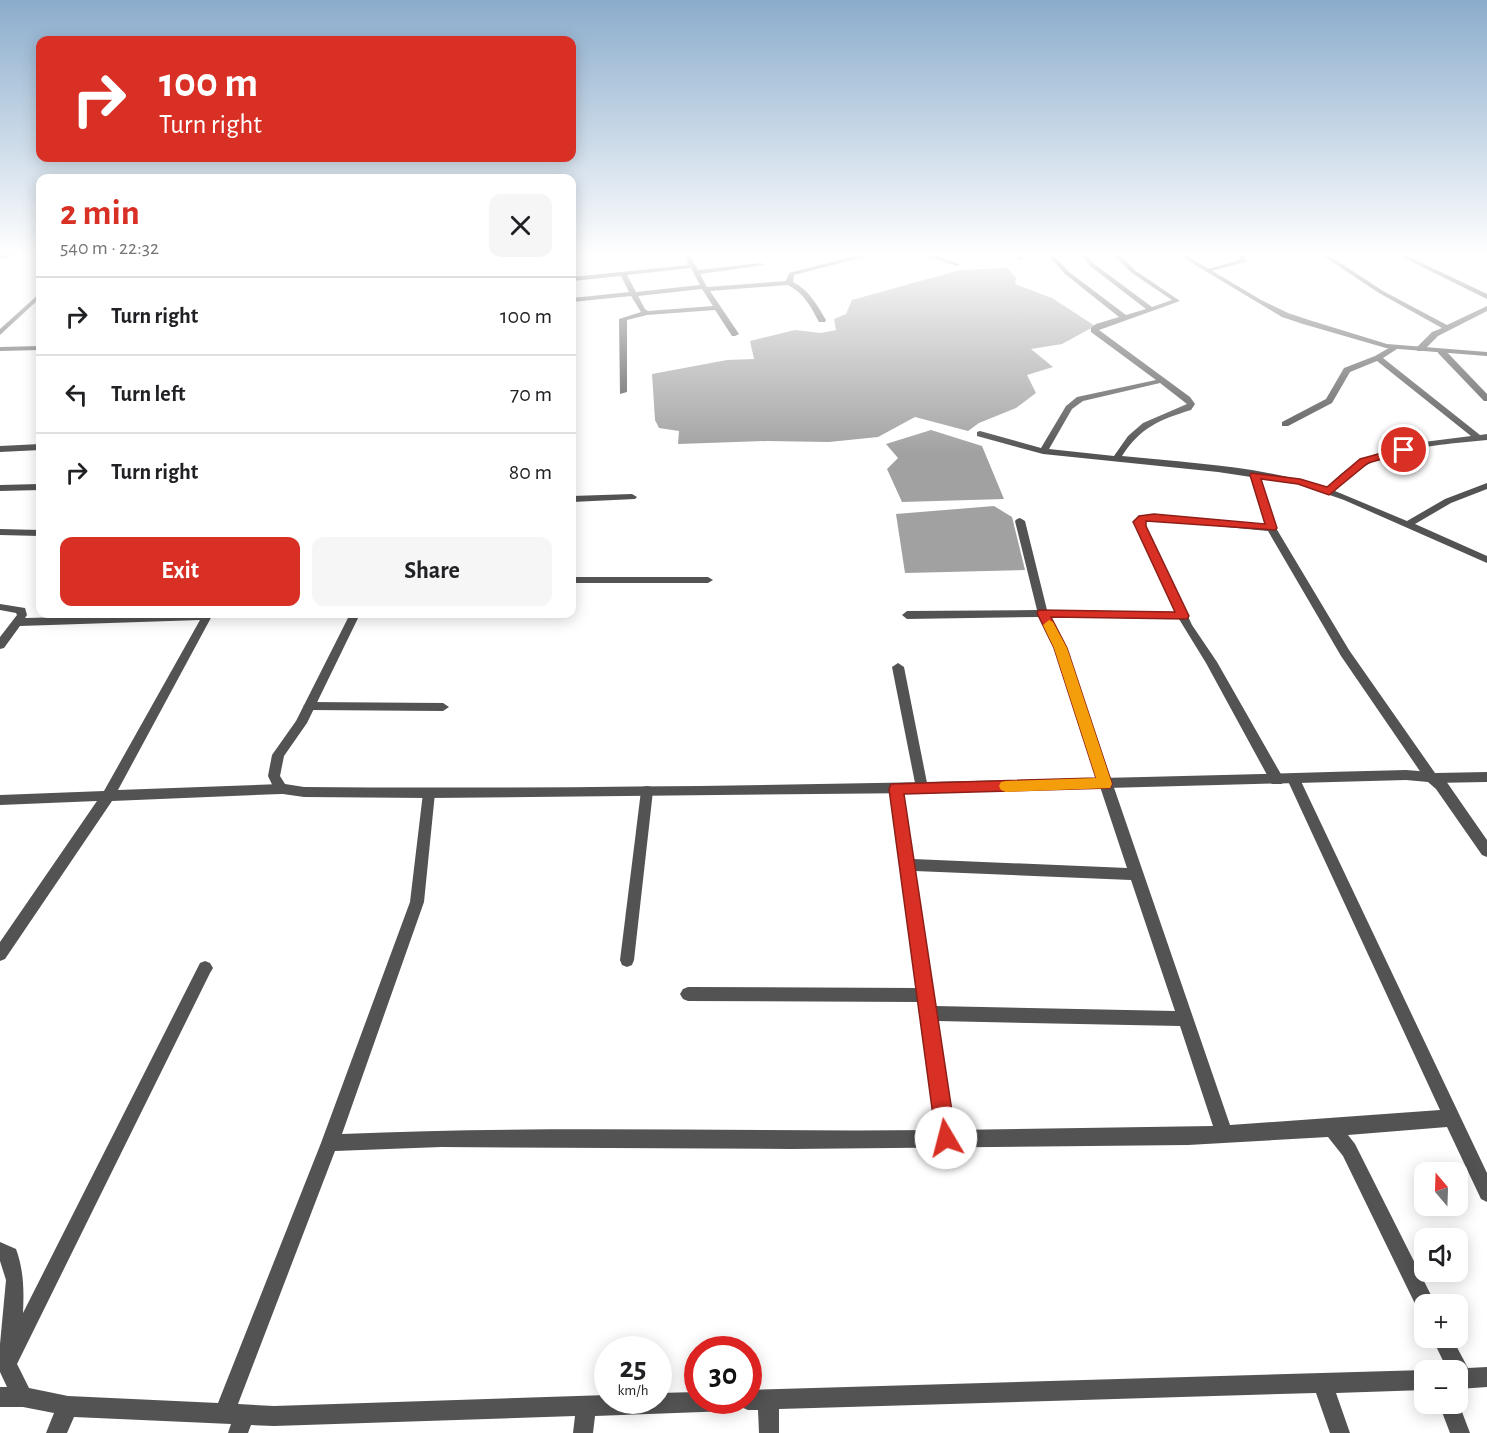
<!DOCTYPE html>
<meta charset="utf-8">
<style>
:root{--surface:#fff;--page:#f6f6f6;--text:#202124;--muted:#757577;--line:#e0e0e0;--accent:#d93025}
body{margin:0;font-family:"Alegreya Sans",sans-serif;background:var(--page);color:var(--text);height:100vh;display:flex;flex-direction:column;font-size:22px;white-space:nowrap}
*{box-sizing:border-box;margin:0}
p{font-size:20px;color:var(--muted)}
.icon{flex:none;width:33px;height:33px;fill:none;stroke:currentColor;stroke-width:2;stroke-linecap:round;stroke-linejoin:round}
.map{position:relative;flex:1;overflow:hidden}
.details{position:absolute;left:36px;top:174px;width:540px;height:444px;display:flex;flex-direction:column;background:var(--surface);border-radius:12px;box-shadow:0 3px 15px #0003}
.details>*{flex:none}
.hud{position:absolute;left:36px;top:36px;width:540px;height:126px;border-radius:12px;box-shadow:0 3px 15px #0003;background:#d93025;color:#fff;overflow:hidden}
.needle{width:39px;rotate:341deg}
.tools{position:absolute;left:1414px;top:1162px;display:grid;gap:12px}
.tools a{display:grid;place-items:center;width:54px;height:54px;border-radius:12px;background:var(--surface);box-shadow:0 3px 15px #0003;font-size:30px}
.speed{position:absolute;left:594px;top:1336px;display:flex;gap:12px;font-size:30px;font-weight:700;text-align:center}
.speed>*{display:grid;place-content:center;width:78px;height:78px;border-radius:50%;background:var(--surface);box-shadow:0 3px 15px #0003;line-height:1}
.speed small{font-size:15px;font-weight:400}
.speed .limit{border:9px solid #d22;background:#fff;color:#111}
.pin{position:absolute;display:grid;place-items:center;width:51px;height:51px;color:#fff;margin:-26px;border:3px solid #fff;border-radius:50%;box-shadow:0 2px 6px #0007}
.me{position:absolute;width:66px;margin:-33px;rotate:352deg;stroke-linejoin:round;filter:drop-shadow(0 0 4px #0008)}
.turn{display:flex;align-items:center;gap:21px;height:126px;padding:0 24px;font-size:27px}
.turn .icon{width:78px;height:78px;stroke-width:2.5}
.turn b{display:block;font-size:42px;line-height:51px}
.round{display:grid;place-items:center;flex:none;width:63px;height:63px;border-radius:12px;background:var(--page)}
.head{display:flex;align-items:center;justify-content:space-between;height:102px;padding:0 24px}
h1{font-size:36px;font-weight:700;line-height:45px;color:var(--accent)}
.primary-button{display:flex;gap:12px;margin-top:auto;padding:12px 24px}
.primary-button a{flex:1;height:69px;border-radius:12px;background:var(--accent);color:#fff;font-size:24px;font-weight:700;line-height:69px;text-align:center}
.primary-button a+a{background:var(--page);color:var(--text)}
ul{padding:0;list-style:none}
li{display:flex;align-items:center;gap:18px;height:78px;padding:0 24px;border-top:2px solid var(--line)}
li div{flex:1}
li b{display:block;font-size:22px}
li em{font-style:normal}
.map>svg:first-child{display:block}
</style>
<div class="map">
<svg width="1487" height="1433" viewBox="0 0 1487 1433">
<rect width="100%" height="100%" fill="#fff"/>
<g fill="#a1a1a1">
<path d="M1008,268L1016,278L1015,284L1052,298L1095,326L1062,344L1031,349L1053,367L1027,375L1036,393L1016,408L979,423L968,431L915,417L878,437L829,442L767,441L678,444L679,431L659,428L655,420L652,374L727,360L754,359L750,341L795,330L821,333L836,330L834,319L846,314L852,300L960,270Z"/>
<path d="M931,430L982,446L1004,499L902,502L887,469L898,458L886,444Z"/>
<path d="M994,506L1012,517L1025,570L905,573L896,514Z"/>
</g>
<g fill="none" stroke-linecap="round" stroke-linejoin="round">
<defs>
<path id="primary" d="M22,254L0,259V255Z"/>
</defs>
<use href="#primary" stroke="#dbdbdb" stroke-width="2"/>
<g fill="#535353" fill-rule="evenodd">
<path d="M683,254H689L698,270L761,263L764,265L700,274L707,287L786,281L789,273L862,254H875L794,275L793,282C809,290 817,305 826,320L825,322H819C811,307 804,293 788,285L710,291L739,334L735,336H732L715,310L647,315L627,320V392L620,394L619,319L641,312L631,296L572,302V298L629,292L621,276L572,281V277L689,265ZM691,268L700,285L636,292L627,275ZM702,289L713,306L648,311L645,309L638,296Z"/>
<path d="M920,254H929L960,264L957,266Z"/>
<path d="M1014,254H1020L1024,259L1019,260Z"/>
<path d="M1047,254H1053L1069,272L1126,315L1146,309L1090,266L1080,254H1086L1094,264L1152,307L1172,300L1132,273L1112,254H1118L1136,271L1180,301L1099,330L1190,397L1195,404L1191,410C1159,420 1141,427 1122,456C1190,463 1262,466 1327,488C1363,445 1419,443 1471,436L1377,361L1350,372L1332,403L1288,426H1282V422L1326,399L1344,368L1375,356L1394,345L1398,347L1397,349L1383,358L1480,435L1487,434V440C1433,446 1373,446 1335,491L1407,521L1445,499L1487,483V489L1451,503L1415,524L1487,556V563L1344,500L1298,484L1261,478L1276,528L1349,650L1435,773L1487,772V782L1433,783L1426,780L1341,656L1268,531L1154,520L1144,522L1192,625L1217,662L1282,776L1283,780L1282,784H1272L1206,663L1179,619L1050,617L1066,648L1230,1125L1440,1110L1287,779L1288,775H1298L1487,1173V1202L1481,1199L1447,1127L1348,1135L1355,1144L1436,1305H1425V1314L1419,1312L1343,1156L1328,1137L1188,1145L791,1149L441,1147L335,1151L238,1404L274,1406L608,1395V1401H658V1393L698,1392V1401H748V1390L1425,1370L1428,1371H1425V1390L1336,1393L1350,1433H1330L1316,1393L779,1409V1433H759L758,1410H748L741,1407L739,1402L736,1408L729,1411L595,1416L593,1433H573L575,1416L274,1426L251,1425L248,1433H228L231,1424L74,1417L67,1433H46L54,1413L23,1407H0V1387H7L0,1372V1344L6,1280L0,1261V1242L16,1249C24,1271 24,1291 23,1313L200,963L205,961L210,963L213,968L210,973L17,1364L29,1388L68,1396L218,1403L321,1143L410,902L423,793L424,789H434L435,793L424,902L342,1134C540,1125 738,1132 936,1130L919,1002L688,1001L683,999L680,994L683,989L688,987L917,988L890,788L891,784H901L902,788L913,859L1127,868L1054,648L1039,617L907,619L902,615L907,611L1037,610L1015,521L1017,519L1020,518L1025,521L1047,610L1176,612L1134,522L1140,516L1154,514L1265,525L1251,477L1218,472L1043,454L977,436V432L980,431L1041,448L1066,406L1077,397L1156,380L1091,332V328L1096,324L1119,317L1065,274ZM1160,383L1187,404L1143,423L1128,436L1114,456L1049,449L1072,409L1083,401ZM915,871L1131,880L1175,1011L935,1006ZM937,1021L1180,1026L1213,1126L953,1130Z"/>
<path d="M1239,254H1245L1246,262L1207,272L1204,270L1240,260Z"/>
<path d="M1320,254H1327L1383,291L1447,325L1487,306V311L1438,336L1423,351H1417V347L1432,332L1442,328L1379,293Z"/>
<path d="M1396,254H1403L1487,294V299Z"/>
<path d="M40,293V298L0,335V329Z"/>
<path d="M40,346V350L0,351V347Z"/>
<path d="M1438,349H1444L1487,394V401H1484L1438,353Z"/>
<path d="M40,444V450L0,452V446Z"/>
<path d="M40,484V490L0,491V485Z"/>
<path d="M632,494L637,497L635,499L572,502V496Z"/>
<path d="M0,529L40,530V536L0,535Z"/>
<path d="M572,577H708L713,580L708,583H572Z"/>
<path d="M0,604L25,608L27,615L25,618L213,614L118,790L281,784L286,785L287,789L286,793L281,794L112,801L5,959L0,961V942L97,801L0,805V795L104,791L200,620L20,626L4,648L0,649V637L17,615L16,613L0,610Z"/>
<path d="M898,663L904,667L928,788L927,792H917L916,788L892,667Z"/>
<path d="M309,702L443,703L449,707L443,711L309,710L303,706Z"/>
<path d="M647,786L652,787L653,791L634,960L632,965L627,967L622,965L620,960L641,791L642,787Z"/>
<path d="M1432,1338H1452L1468,1368L1487,1367V1387L1458,1389V1371H1448Z"/>
<path d="M1458,1401L1459,1404L1470,1433H1450L1439,1404H1458Z"/>
</g>
<g fill="#535353" fill-rule="evenodd">
<path d="M1177,254H1184L1261,300L1288,313L1309,320L1387,344L1487,352V356L1386,348L1303,324L1282,317Z"/>
<path d="M350,614H360L307,723L284,756L280,776L285,784L304,787C671,790 1039,780 1406,770L1431,772L1446,781L1487,840V857L1482,855L1436,789L1428,782L1406,780L922,793L429,798L304,797L276,793L268,776L272,755L296,721Z"/>
</g>
<use href="#primary" fill="#000" fill-rule="evenodd"/>
</g>
<linearGradient id="sky" x2="0" y2="1"><stop stop-color="#8baccc"/><stop offset="0.56" stop-color="#fff"/><stop offset="1" stop-color="#fff" stop-opacity="0"/></linearGradient>
<rect width="1487" height="454" fill="url(#sky)"/>
<path fill="#d93025" stroke="#8d1f18" stroke-width="1.5" d="M1404,447L1407,448V452L1368,463L1329,495L1298,484L1261,479L1277,528L1275,530L1146,521V526L1189,616L1187,619L1051,617L1067,648L1112,784L1110,788L904,794L956,1138L953,1145L946,1148L939,1145L936,1138L889,789L891,784L1096,778L1054,648L1037,613L1039,610L1175,612L1135,526L1133,522L1139,516L1154,514L1265,524L1250,475L1251,473L1300,479L1327,487L1360,459Z"/>
<path fill="#f59e0b" d="M1049,620L1053,622L1067,648L1112,784L1110,788L1006,792L1001,790L999,786L1001,782L1006,781L1096,778L1054,648L1043,625Z"/>
</svg>
<div class="tools">
<a><svg class="needle" viewBox="-14 -14 28 28"><path d="M0-13l5 13h-10z" fill="#e53935"/><path d="M0 13l5-13h-10z" fill="#757577"/></svg></a>
<a><svg class="icon" aria-label="sound" viewBox="0 0 24 24"><path d="M4 9h4l5-4v14l-5-4H4zM17 9q2 3 0 6"/></svg></a>
<a>+</a>
<a>−</a>
</div>
<div class="speed"><div>25<small>km/h</small></div><div class="limit">30</div></div>
<div class="pin" style="left:1404px;top:450px;background:#d93025"><svg class="icon" aria-label="arrive" viewBox="0 0 24 24"><path d="M6 21V4h12l-3 4 3 4H6"/></svg></div>
<svg class="me" style="left:946px;top:1138px" viewBox="-20 -20 40 40"><circle r="19" fill="#fff"/><path d="M0-13L10 11 0 6-10 11z" fill="#d93025"/></svg>
<div class="hud">
<div class="turn"><svg class="icon" aria-label="right" viewBox="0 0 24 24"><path d="M7 20v-9h11M14 6l5 5-5 5"/></svg><div><b>100 m</b>Turn right</div></div>
</div>
<section class="details">
<div class="head"><div><h1>2 min</h1><p>540 m · 22:32</p></div><a class="round"><svg class="icon" aria-label="close" viewBox="0 0 24 24"><path d="M6 6l12 12M18 6L6 18"/></svg></a></div>
<ul>
<li><svg class="icon" aria-label="right" viewBox="0 0 24 24"><path d="M7 20v-9h11M14 6l5 5-5 5"/></svg><div><b>Turn right</b></div><em>100 m</em></li>
<li><svg class="icon" aria-label="left" viewBox="0 0 24 24"><path d="M17 20v-9H6M10 6l-5 5 5 5"/></svg><div><b>Turn left</b></div><em>70 m</em></li>
<li><svg class="icon" aria-label="right" viewBox="0 0 24 24"><path d="M7 20v-9h11M14 6l5 5-5 5"/></svg><div><b>Turn right</b></div><em>80 m</em></li>
</ul>
<div class="primary-button"><a>Exit</a><a>Share</a></div>
</section>
</div>
